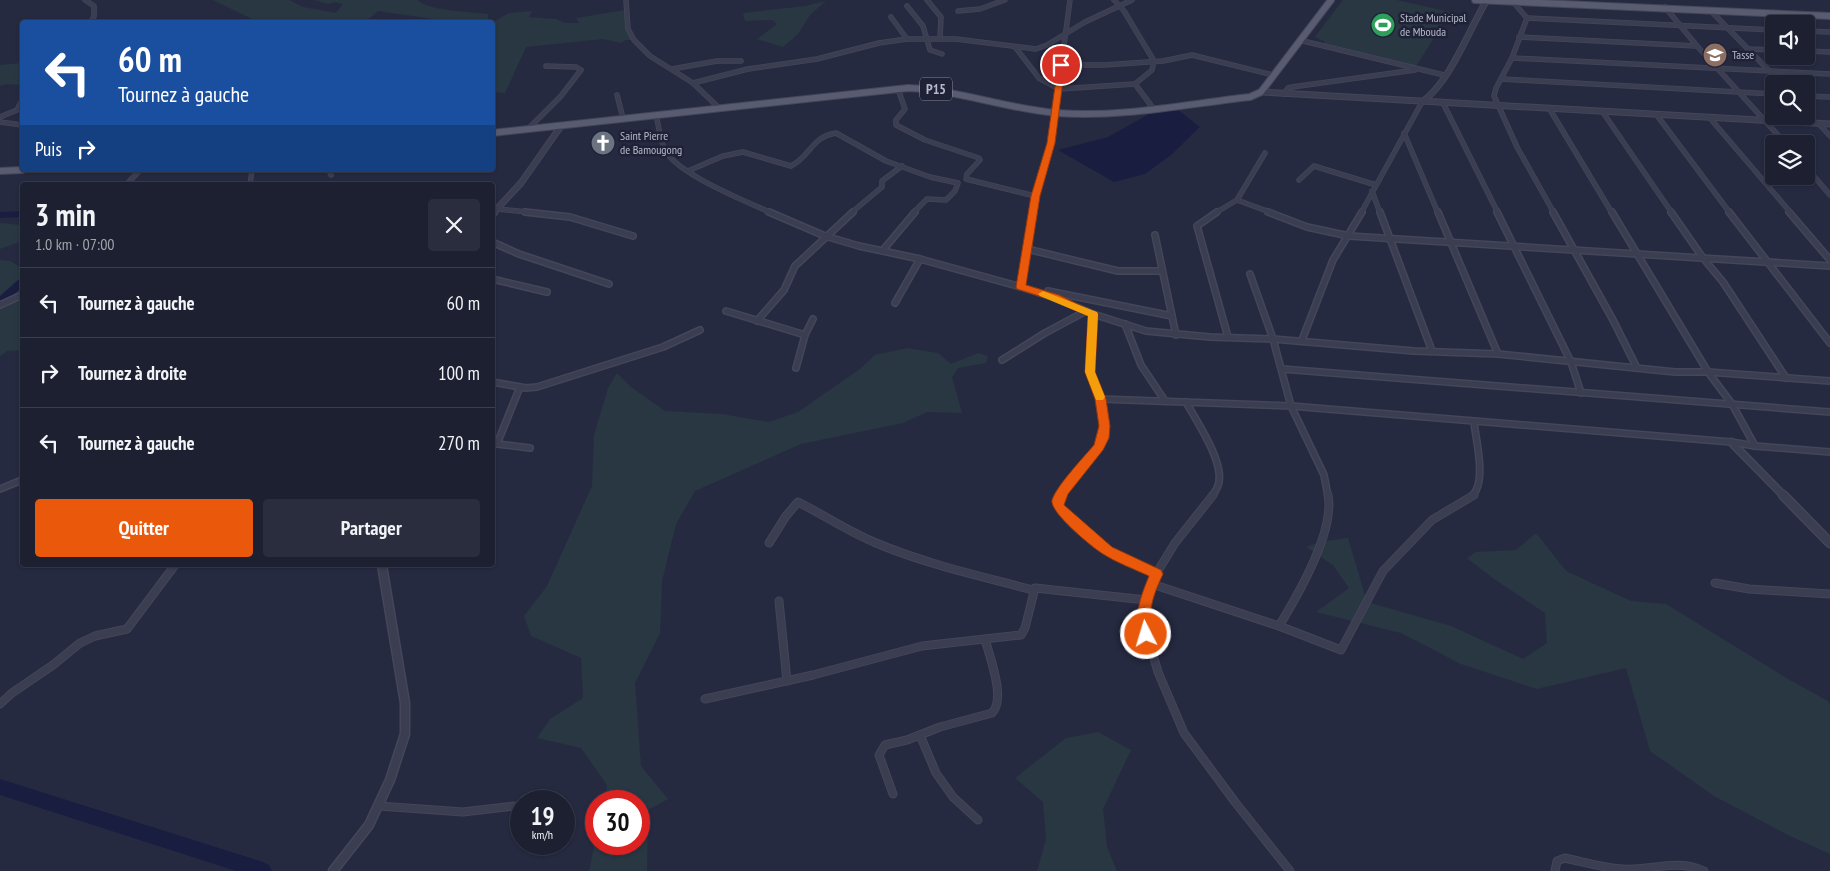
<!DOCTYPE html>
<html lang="fr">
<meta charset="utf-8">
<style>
:root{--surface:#1c2031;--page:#292d3d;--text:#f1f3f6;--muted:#a0a3ab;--line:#3a3e4d;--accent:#ea580c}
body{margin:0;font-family:"PT Sans Narrow",sans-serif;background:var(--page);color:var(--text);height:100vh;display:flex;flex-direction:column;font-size:19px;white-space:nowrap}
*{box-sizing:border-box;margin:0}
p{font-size:16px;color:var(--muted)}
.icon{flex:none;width:28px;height:28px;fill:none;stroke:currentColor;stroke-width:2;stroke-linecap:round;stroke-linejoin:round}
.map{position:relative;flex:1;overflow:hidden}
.side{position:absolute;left:20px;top:182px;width:475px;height:385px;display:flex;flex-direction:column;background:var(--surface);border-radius:5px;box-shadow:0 1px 4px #0004,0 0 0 1px var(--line)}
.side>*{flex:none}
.hud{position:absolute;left:20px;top:20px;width:475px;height:152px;border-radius:5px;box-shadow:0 1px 4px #0004,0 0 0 1px var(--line);background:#1a4fa0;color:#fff;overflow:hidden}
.tools{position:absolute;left:1765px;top:15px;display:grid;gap:10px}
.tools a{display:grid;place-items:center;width:50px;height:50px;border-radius:5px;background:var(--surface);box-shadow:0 1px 4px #0004,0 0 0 1px var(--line);font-size:25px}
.speed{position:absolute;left:510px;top:790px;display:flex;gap:10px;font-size:25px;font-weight:700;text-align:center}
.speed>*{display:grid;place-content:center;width:65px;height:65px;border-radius:50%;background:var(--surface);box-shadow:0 1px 4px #0004,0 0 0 1px var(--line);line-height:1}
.speed small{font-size:12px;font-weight:400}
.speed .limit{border:8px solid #d22;background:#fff;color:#111}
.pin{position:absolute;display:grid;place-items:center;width:42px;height:42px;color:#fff;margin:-21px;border:2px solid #fff;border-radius:50%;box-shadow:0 1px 5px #0007}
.me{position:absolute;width:55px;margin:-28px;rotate:355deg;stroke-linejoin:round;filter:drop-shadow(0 0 4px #0008)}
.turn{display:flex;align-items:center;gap:18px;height:105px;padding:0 15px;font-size:22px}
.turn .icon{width:65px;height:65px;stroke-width:2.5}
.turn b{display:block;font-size:35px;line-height:42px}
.then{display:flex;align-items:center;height:48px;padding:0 15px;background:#0003;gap:10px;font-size:19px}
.round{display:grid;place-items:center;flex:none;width:52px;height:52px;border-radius:5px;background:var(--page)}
.headline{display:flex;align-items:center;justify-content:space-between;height:85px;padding:0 15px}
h1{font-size:30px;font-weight:600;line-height:38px}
.action{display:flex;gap:10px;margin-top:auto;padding:10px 15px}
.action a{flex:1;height:58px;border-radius:5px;background:var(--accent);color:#fff;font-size:20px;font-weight:600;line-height:58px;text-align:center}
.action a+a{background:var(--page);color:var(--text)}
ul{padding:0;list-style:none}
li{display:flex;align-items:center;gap:15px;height:70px;padding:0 15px;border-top:1px solid var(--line)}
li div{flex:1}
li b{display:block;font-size:19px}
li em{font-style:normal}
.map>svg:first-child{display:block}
</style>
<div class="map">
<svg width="1830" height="871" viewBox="0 0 1830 871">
<rect width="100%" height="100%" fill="#262a41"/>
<g fill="#283742">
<path d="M213,0H289L303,7L336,13L343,4L335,2L329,4L314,0H418C427,11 473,12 488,14V20L495,21L509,13L532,11L529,17L556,19L565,23H579L576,18L625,10L633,40H625L621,43L603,39L526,47L505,93L493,92L492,22H445L447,21L378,11L370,18L358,22H258Z"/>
<path d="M1343,0H1397L1450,12L1415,68L1325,46L1324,41L1315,37Z"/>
<path d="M826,1L810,15L798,34L783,47L757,39L777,24L772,20L745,21L743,13L805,6Z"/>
<path d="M22,63V85L6,84L0,86V65Z"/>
<path d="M0,223L22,225V241L0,249Z"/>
<path d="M0,260L10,261L22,268V350L7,351L0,356Z"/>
<path d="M907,348L938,353L951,364L978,353L988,356L986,363L958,368L952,377L962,413L927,412L903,423L801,444L695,491L676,524L662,581L660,633L635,683L641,766L668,799L648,810L647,871H589L596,837V844H639V801H604L607,785L581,748L537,738L550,719L583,698L581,658L531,636L524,616L547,586L592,486L594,435L608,388L617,373L631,387L665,411L722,414L769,422L798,412L860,369L875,355Z"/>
<path d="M1536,533L1566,571L1631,601L1666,604L1788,679L1828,701L1830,705V854L1788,835L1714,796L1650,751L1626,668L1537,689L1461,664L1401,633L1316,612L1349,588L1333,565L1306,547L1320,542L1348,538L1367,602L1451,626L1523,659L1547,643L1545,613L1494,579L1467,558L1476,552L1516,550Z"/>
<path d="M1098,732L1131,750L1103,809L1107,847L1117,871H1037L1046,839L1043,802L1015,778L1066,738Z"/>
</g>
<path fill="#191d3f" d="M1177,109L1200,127L1171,155L1145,174L1114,182L1058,150L1108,137L1149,114Z"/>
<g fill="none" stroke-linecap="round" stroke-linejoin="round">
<g fill="#191d3f" fill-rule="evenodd">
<path d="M22,211V217L0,218V212Z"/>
<path d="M22,279V287L4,304L0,306V296L18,280Z"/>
<path d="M0,779L263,862L269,865L272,871H236L0,795Z"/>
</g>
<defs>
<g id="minor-far2">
<path d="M85,0L94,6V16L91,22"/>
<path d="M626,0L628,29L634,40L650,56L693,83L718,107"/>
<path d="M927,0L941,17L940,38"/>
<path d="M1513,2L1527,18L1512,58L1496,88L1494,96L1517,147L1554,213"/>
<path d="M907,6L923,26L930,50L942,54"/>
<path d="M1665,7L1697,46L1786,144"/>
<path d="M958,11L980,9L1005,0"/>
<path d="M1711,11L1782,84"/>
<path d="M891,17L907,39"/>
<path d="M1527,18L1774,30"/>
<path d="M1806,31L1830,32"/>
<path d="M1519,37L1697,46"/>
<path d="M1299,40L1444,75"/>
<path d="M1015,47L1039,78L1059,89L1135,84L1152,70L1154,61L1124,11L1114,0"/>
<path d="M1748,49L1774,50"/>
<path d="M1806,51L1830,52"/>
<path d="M1512,58L1830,74"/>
<path d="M1061,65H1104L1163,61L1192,55L1273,75"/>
<path d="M672,69L717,61H741"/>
<path d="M1501,79L1774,94"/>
<path d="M693,83L748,69L817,59L879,43L907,39H956L1036,49L1047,45L1085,22L1132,0"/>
<path d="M1135,84L1153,108"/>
<path d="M898,89L905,109L896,120V125L925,140L979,158L980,160L967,174L966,179L1035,196"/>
<path d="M1284,94L1288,88L1292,87L1415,70"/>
<path d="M617,95L623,118"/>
<path d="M1806,96L1830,97"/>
<path d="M1443,103L1498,213"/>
<path d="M1549,108L1612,213"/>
<path d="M1602,111L1672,213"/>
<path d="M1656,114L1730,213"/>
<path d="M656,115C659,126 660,142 666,152C682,176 745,201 772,213"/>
<path d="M0,117L17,110L22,100"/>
<path d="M1709,117L1791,213"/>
<path d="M0,122L22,125"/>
<path d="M1818,123L1830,136"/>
<path d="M528,129L561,96L581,70L576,67L546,66"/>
<path d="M1404,133L1438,213"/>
<path d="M1806,167L1830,195"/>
<path d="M329,170L331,175"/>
<path d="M688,171L723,156L743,152L791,166C811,156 811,137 836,133L886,161L930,177L958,183L955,191L946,200L927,199L913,213"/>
<path d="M1299,180L1314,166L1376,185"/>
<path d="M126,185L140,170"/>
<path d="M250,185L252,170"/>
<path d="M1372,191L1380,213"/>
<path d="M1237,200L1272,213"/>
<path d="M497,209L537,213"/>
<path d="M851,213L882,187V181L902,166"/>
<path d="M1032,213L1035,196L1051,143L1070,0"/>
<path d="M1215,213L1237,200L1265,153"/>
<path d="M1361,213L1422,102"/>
</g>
<g id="minor-far1">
<path d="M525,212L570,217L633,236"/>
<path d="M769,212L825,236L859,246L920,259L1021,287L1055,298L1093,314L1146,331L1210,337L1273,339L1250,274"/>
<path d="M1217,212L1197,226L1228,337"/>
<path d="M1268,212L1307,227L1349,236L1830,266"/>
<path d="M1380,212L1432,351"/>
<path d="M1438,212L1498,354"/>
<path d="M1497,212L1571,362L1581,393"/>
<path d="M1553,212L1613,320L1637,368"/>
<path d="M1612,212L1708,372L1732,404L1755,446"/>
<path d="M1671,212L1703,258L1723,282L1786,378"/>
<path d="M1729,212L1830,343"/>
<path d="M1789,212L1830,260"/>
<path d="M1155,235L1176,335"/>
<path d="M492,242L519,254L609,284"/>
<path d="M1027,249L1118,271H1162"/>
<path d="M883,250L915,212"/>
<path d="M492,279L547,292"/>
<path d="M1021,287L1033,212"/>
<path d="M1048,291L1172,316"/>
<path d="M895,303L920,259"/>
<path d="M0,305L22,295"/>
<path d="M726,311L805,335L796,368"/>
<path d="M757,321L784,290L795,266L853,212"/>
<path d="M1125,324L1141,365L1165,401"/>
<path d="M805,335L813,319"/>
<path d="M1302,340L1333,260L1362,212"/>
<path d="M1002,360L1045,333L1086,311"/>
<path d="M1282,369L1830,412"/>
<path d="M492,382L526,388L537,387L663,347L700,330"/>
<path d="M520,387L497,444L530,448"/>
<path d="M1100,399L1291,406L1731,442L1755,446L1830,452"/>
<path d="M1186,402C1197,422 1223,460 1219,482C1218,488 1215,492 1212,496"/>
<path d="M0,489L22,480"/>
<path d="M1061,496L1099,447L1103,438L1104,426L1100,399L1090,372L1093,314"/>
<path d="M1328,496L1324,475L1291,406L1273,339L1414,351L1498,354L1675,372H1708L1830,381"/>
<path d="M1472,496C1487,482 1476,441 1474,422"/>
</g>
<g id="minor">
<path d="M1062,495C1057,501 1057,505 1062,512L1107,550L1156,574"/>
<path d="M1213,495L1175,543L1156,574L1146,600L1144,615L1147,634L1158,672L1184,733L1235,802L1290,871"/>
<path d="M769,543L786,516L798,502C824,515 849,532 876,543C926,564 980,576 1033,590"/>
<path d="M1715,583L1749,589L1830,594"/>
<path d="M1152,584L1279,626L1341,650L1383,571L1432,520L1474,495"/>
<path d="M779,601L787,681"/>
<path d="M1279,626C1298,595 1335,531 1328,495"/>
<path d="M705,699L813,675L922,646L1021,635L1025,628L1035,588L1146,600"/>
<path d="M0,704L12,693L53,665L80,643L95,636L127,629L175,565"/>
<path d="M920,735L936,773L953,797L978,820"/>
<path d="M893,794L879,755L885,745L907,740L940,727L992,713C1006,699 990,658 985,639"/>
<path d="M379,806L463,812L514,806"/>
<path d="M1555,871L1557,861L1565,858C1584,862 1603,868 1623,869C1651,871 1677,858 1704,871"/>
</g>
<g id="tertiary-far2">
<path d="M1261,92L1830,124"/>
<path d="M1422,102C1451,81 1468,31 1487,0"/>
<path d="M493,213L521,183L561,126"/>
</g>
<g id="tertiary-far1">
<path d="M492,214L494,212"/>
<path d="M1731,442L1784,496"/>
</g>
<g id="tertiary">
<path d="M1783,495L1830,543"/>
<path d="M333,871L369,825L390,780L405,734V703L382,565"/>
</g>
<g id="primary">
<path d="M1475,0L1830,16"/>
<path d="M492,133L908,88C959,90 1007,109 1057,113C1122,118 1186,104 1250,97L1261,92L1331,0"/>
<path d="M0,171L22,170"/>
</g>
</defs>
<use href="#minor-far2" stroke="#44465a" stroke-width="5.5"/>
<use href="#minor-far1" stroke="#44465a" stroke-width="8"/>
<use href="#minor" stroke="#44465a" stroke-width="9"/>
<use href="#tertiary-far2" stroke="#44465a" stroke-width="7"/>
<use href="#tertiary-far1" stroke="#44465a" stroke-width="9"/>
<use href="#tertiary" stroke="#44465a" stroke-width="11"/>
<use href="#primary" stroke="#44465a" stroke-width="8"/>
<use href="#minor-far2" stroke="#3b3d51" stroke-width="4"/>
<use href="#minor-far1" stroke="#3b3d51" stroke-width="5"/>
<use href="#minor" stroke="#3b3d51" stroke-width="7"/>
<use href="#tertiary-far2" stroke="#3b3d51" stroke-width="5"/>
<use href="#tertiary-far1" stroke="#3b3d51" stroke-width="6"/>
<use href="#tertiary" stroke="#3b3d51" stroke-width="8"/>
<use href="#primary" stroke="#595c71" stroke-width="6"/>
</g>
<path fill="#ea580c" stroke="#983908" d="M1061,63L1065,65L1055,143L1040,196L1026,285L1059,295L1098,314L1095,372L1106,399L1110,426L1109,438L1103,450L1068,494L1064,505L1112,547L1161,570L1163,574C1157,587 1151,600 1151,614C1150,622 1155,630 1151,638L1146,640L1142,638C1132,617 1141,596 1149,576C1134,569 1117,563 1103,554C1093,548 1049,512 1052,500C1057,485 1084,457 1094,445L1099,426L1095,399L1085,372L1088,316L1052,300L1017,289L1016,287L1031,196L1047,143L1058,65Z"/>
<path fill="#f59e0b" d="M1043,291L1097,312L1098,314L1095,372L1105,397L1103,400H1096L1085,372L1088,316L1040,296L1038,294Z"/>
<defs>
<symbol id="stadium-disc" viewBox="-11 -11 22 22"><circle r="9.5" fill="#2e9e5b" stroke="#1f2236"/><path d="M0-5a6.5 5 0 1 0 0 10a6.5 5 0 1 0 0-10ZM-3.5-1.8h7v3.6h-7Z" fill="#fff"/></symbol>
<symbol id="school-disc" viewBox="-11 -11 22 22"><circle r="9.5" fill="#8d6e63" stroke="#1f2236"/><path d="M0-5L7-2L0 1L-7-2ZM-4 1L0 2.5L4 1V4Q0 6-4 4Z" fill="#fff"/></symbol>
<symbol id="church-disc" viewBox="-11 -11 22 22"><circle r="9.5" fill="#6b7280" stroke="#1f2236"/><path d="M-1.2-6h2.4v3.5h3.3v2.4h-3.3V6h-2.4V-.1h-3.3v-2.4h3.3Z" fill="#fff"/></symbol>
</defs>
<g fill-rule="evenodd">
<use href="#stadium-disc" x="1369" y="11" width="28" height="28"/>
<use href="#school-disc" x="1701" y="41" width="28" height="28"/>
<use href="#church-disc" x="589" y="129" width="28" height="28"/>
</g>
<g text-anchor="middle" stroke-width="5" stroke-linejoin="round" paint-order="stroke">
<g font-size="12" fill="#b7b9cb" stroke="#1f2236" text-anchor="start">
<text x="1400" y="22">Stade Municipal<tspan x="1400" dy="14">de Mbouda</tspan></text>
<text x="1732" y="59">Tasse</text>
<text x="620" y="140">Saint Pierre<tspan x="620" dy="14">de Bamougong</tspan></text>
</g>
<rect fill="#1f2236" stroke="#898c9e" stroke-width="1" x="920" y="77.5" width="32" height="23" rx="4"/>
<g font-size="14" font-weight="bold" fill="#b7b9cb">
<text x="936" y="94">P15</text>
</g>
</g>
</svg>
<div class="tools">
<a><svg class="icon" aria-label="sound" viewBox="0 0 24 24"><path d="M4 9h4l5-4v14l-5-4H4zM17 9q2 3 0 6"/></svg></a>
<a><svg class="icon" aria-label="search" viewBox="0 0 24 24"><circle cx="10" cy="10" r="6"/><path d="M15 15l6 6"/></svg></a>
<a><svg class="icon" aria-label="layers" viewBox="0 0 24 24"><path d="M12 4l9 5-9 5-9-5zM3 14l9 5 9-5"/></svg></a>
</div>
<div class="speed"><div>19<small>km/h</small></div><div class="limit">30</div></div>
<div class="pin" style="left:1061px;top:65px;background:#d93025"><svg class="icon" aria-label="arrive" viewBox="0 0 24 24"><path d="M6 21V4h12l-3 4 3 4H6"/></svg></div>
<svg class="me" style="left:1146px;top:634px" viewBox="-20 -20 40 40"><circle r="17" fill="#ea580c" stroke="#fff" stroke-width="3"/><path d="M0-11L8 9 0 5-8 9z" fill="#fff"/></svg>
<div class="hud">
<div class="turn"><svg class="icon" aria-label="left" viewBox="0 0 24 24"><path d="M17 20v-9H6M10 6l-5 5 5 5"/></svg><div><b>60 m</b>Tournez à gauche</div></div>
<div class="then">Puis<svg class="icon" aria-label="right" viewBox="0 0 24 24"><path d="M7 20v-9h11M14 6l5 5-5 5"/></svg></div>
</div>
<section class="side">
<div class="headline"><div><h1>3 min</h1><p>1.0 km · 07:00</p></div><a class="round"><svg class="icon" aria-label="close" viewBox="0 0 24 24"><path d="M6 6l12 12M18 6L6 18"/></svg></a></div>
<ul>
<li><svg class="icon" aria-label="left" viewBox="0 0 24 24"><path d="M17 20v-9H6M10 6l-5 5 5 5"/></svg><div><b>Tournez à gauche</b></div><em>60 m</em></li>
<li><svg class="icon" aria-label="right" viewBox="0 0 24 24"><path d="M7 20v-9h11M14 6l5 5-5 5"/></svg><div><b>Tournez à droite</b></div><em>100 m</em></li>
<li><svg class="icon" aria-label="left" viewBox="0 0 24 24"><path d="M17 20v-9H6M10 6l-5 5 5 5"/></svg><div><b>Tournez à gauche</b></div><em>270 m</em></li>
</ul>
<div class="action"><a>Quitter</a><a>Partager</a></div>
</section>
</div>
